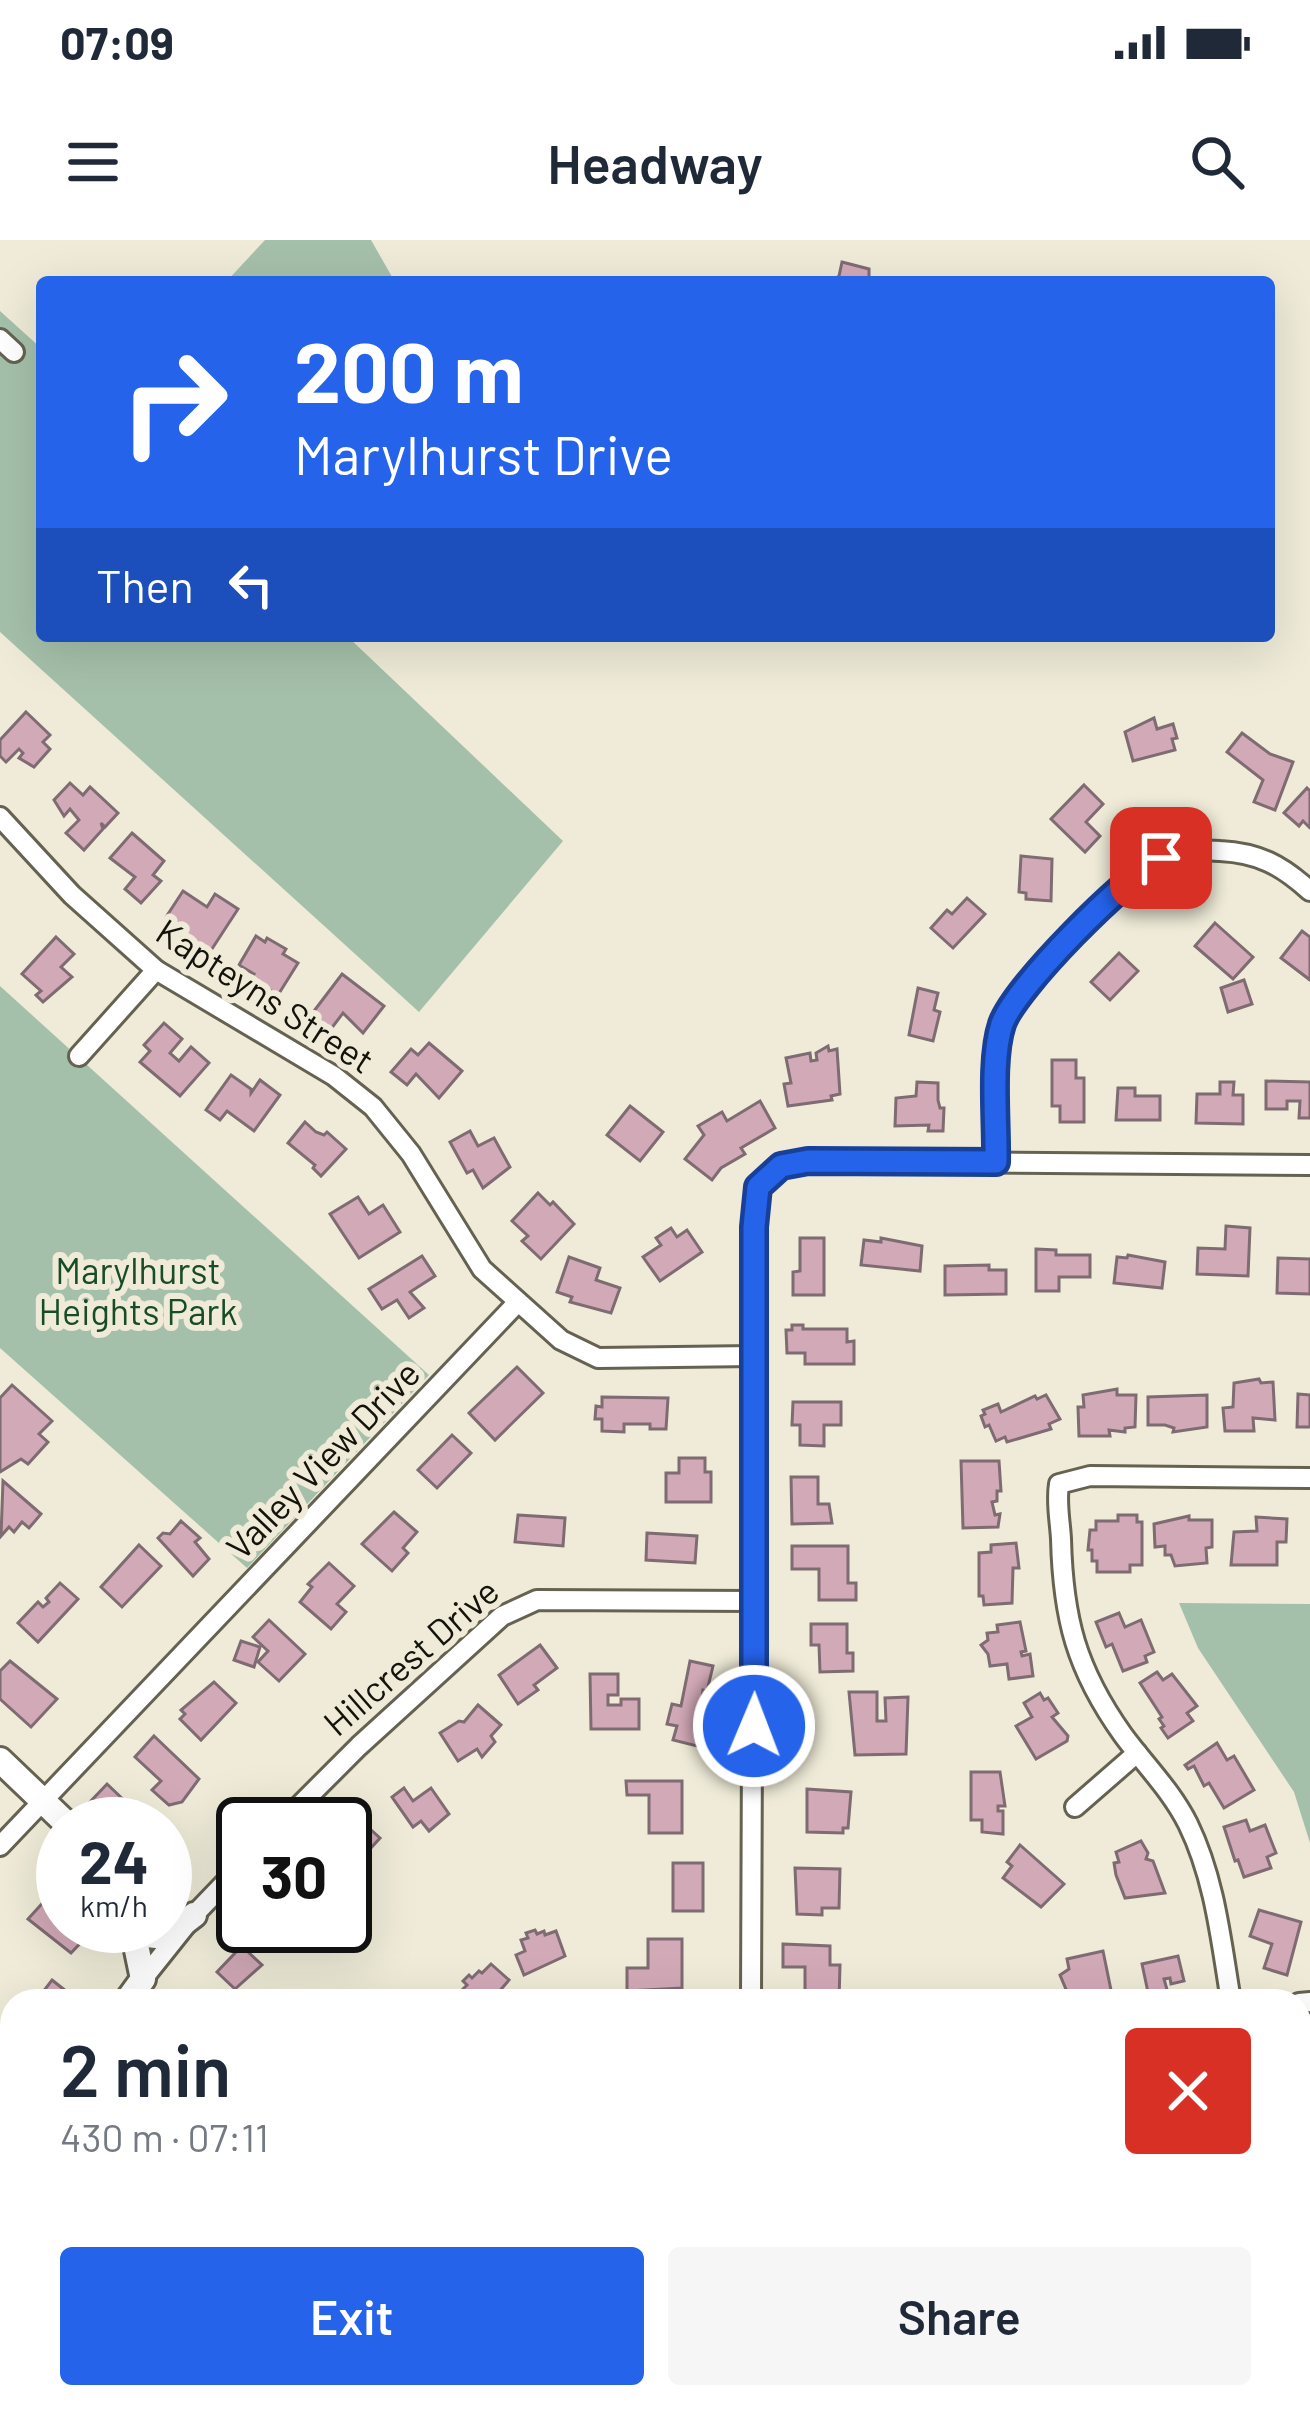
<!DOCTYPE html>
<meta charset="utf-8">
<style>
:root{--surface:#fff;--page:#f6f6f7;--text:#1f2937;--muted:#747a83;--accent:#2563eb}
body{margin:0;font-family:Barlow,sans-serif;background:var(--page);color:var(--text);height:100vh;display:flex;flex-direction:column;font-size:45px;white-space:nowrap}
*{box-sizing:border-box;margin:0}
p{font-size:39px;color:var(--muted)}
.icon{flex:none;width:66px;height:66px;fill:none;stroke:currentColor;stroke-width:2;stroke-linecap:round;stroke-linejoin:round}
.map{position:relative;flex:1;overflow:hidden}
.panel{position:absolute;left:0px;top:1749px;width:1311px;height:420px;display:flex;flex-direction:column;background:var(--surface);border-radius:36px 36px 0 0;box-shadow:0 12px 48px #0002}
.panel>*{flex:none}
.hud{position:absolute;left:36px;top:36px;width:1239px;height:366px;border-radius:12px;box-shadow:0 12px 48px #0002;background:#2563eb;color:#fff;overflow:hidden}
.speed{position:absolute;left:36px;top:1557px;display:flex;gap:24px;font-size:60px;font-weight:700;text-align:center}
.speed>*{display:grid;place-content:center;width:156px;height:156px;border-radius:50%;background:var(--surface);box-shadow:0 12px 48px #0002;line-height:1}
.speed small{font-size:30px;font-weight:400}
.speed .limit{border:6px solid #111;border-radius:18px;background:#fff;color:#111}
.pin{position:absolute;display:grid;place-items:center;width:102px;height:102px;color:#fff;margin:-51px;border-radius:24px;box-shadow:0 6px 18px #0006}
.me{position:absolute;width:132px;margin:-66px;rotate:1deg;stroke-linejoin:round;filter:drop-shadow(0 0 9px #0008)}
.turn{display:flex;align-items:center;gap:42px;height:252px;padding:0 60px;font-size:54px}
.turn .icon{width:156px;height:156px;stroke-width:2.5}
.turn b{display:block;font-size:84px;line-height:102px}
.then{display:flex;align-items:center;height:114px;padding:0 60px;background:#0003;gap:24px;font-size:45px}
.round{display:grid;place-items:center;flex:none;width:126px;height:126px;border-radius:12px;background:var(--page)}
.head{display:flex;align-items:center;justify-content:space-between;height:204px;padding:0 60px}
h1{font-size:72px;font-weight:600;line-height:90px}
.primary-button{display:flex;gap:24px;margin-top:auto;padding:24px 60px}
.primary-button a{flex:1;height:138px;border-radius:12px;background:var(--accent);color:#fff;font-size:48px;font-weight:600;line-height:138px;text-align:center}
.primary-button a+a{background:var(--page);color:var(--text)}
.status{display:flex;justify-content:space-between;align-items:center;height:84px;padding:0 60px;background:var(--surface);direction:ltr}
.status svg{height:33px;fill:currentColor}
header{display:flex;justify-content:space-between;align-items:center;height:156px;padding:0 60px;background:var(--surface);font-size:54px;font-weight:600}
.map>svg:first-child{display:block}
</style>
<div class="status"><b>07:09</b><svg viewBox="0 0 49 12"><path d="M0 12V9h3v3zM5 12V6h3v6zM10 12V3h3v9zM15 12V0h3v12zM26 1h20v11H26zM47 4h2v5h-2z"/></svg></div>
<header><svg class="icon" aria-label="menu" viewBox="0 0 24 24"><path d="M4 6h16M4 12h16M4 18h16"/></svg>Headway<svg class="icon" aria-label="search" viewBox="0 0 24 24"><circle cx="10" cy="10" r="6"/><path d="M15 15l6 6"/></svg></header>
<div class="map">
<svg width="1310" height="2169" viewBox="0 0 1310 2169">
<rect width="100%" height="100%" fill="#efebd8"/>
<g fill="#a5c0aa">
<path d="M265,0H371L395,42H226Z"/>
<path d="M0,71L42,109V396H347L563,601L419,772L0,392Z"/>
<path d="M0,746L429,1135L247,1328L0,1108Z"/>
<path d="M1179,1363L1310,1364V1603L1294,1552L1198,1408Z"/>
<path d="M1310,2011V2169H1209L1222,2157H1299V2012Z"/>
</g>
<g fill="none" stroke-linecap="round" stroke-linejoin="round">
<g stroke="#93b6cd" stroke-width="6">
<path d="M1299,2095L1310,2132"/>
<path d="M458,2157L459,2169"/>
</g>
</g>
<g fill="#d2a9b7" stroke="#7f6b72" stroke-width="3">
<path d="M842,22L869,29V42H832L839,36Z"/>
<path d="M26,472L50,495L43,502L50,509L34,527L19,518L23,513L19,509L6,522L0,516V500Z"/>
<path d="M1154,478L1157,489L1173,484L1177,498L1172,499L1175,510L1133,521L1125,492Z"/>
<path d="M1242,493L1270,514L1293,522L1275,570L1254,562L1263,540L1227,512Z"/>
<path d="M70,543L83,555L90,547L118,573L105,587L101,583L103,589L84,610L66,593L79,580L70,569L64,576L54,560Z"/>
<path d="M1084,545L1103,564L1086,582L1100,596L1085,612L1051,579Z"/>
<path d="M1307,548L1310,551V588L1303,581L1299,586L1284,573Z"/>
<path d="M132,593L164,621L153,635L161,641L141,663L125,649L135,637L110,618Z"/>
<path d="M1021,616L1052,619L1051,661L1026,659V653L1019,652Z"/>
<path d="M183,651L207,667L215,654L238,669L208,715L177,695L182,688L166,677Z"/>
<path d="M967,658L985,674L953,708L931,688L947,670L952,674Z"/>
<path d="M1215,683L1253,717L1233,739L1195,706Z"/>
<path d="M1302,691L1310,697V740L1281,718Z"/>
<path d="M256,696L265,702L267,698L286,709L283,714L298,723L278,755L251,739L254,734L239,725Z"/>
<path d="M56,697L74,714L61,727L72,737L43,762L36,755L41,751L22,734Z"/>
<path d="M1119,713L1138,731L1110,760L1091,742Z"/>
<path d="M342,734L384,766L363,793L343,773L331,789L311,775Z"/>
<path d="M1244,740L1252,764L1228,772L1221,748Z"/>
<path d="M918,748L938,753L934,770L940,772L933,801L909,795Z"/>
<path d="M164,783L182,799L170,813L179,821L191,807L209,823L180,856L140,822L150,811L144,805Z"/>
<path d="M429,803L462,831L439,858L416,834L407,845L391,832L411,809L418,815Z"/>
<path d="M828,806L829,811L837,809L840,854L831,856L832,860L788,866L784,844L791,843L786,818L810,813L811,821L817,820L816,813Z"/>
<path d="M1052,820H1076V838H1084V882H1060V866H1052Z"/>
<path d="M231,835L251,849V853L260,840L280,855L254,891L227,871L220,880L206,870Z"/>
<path d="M1266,841L1310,842V878H1299L1300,861H1287V869H1266Z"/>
<path d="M917,842L938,843V860L940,868H944L943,891H928L929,885L895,886L896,858L916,856Z"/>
<path d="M1220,842H1234L1233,855H1243V884L1196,883L1197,854H1220Z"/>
<path d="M1118,848H1135V856H1160V880H1116Z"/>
<path d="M760,861L775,888L741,908L745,914L721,928L712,940L685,919L704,895L698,886L722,872L727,881Z"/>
<path d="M630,866L663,892L640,921L607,895Z"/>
<path d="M305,882L316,892L324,895L327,892L346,909L321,936L313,928L315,925L288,903Z"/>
<path d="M470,891L478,906L494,898L510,927L483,948L473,930L467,933L450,902Z"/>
<path d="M538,953L550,965L553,962L574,984L541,1019L522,1001L528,996L512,981Z"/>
<path d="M358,957L369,974L383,965L400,992L359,1018L330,974Z"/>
<path d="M1226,986L1250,988L1248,1036L1197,1034L1198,1008L1225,1009Z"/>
<path d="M671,988L677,997L687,990L702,1012L660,1041L643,1017L661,1005L656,998Z"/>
<path d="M800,998H824V1055H793V1032L800,1031Z"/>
<path d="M881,998L922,1006L920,1031L861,1025L864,1000L881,1002Z"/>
<path d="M1036,1009L1056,1010V1015H1090V1037H1059V1051H1036Z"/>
<path d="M1128,1015L1165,1022L1162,1048L1114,1043L1117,1017L1127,1018Z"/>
<path d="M422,1016L435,1036L410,1052L424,1068L409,1078L397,1060L382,1069L369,1049Z"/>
<path d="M569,1017L600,1028L596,1040L620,1048L611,1073L570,1062L572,1057L557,1052Z"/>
<path d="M1278,1018L1310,1019V1054L1277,1053Z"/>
<path d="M989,1025V1030H1006V1054L945,1055V1026Z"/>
<path d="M792,1085H803V1089H847V1102L854,1101V1124H805V1113H787L786,1090H792Z"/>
<path d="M517,1127L543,1153L495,1200L469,1173Z"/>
<path d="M1259,1139L1261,1143L1273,1142L1275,1180L1253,1178L1254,1191H1225L1223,1168L1233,1167L1234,1143Z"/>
<path d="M12,1145L52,1181L39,1194L48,1202L28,1224L21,1219L0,1232V1158Z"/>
<path d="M1117,1149V1155H1136L1135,1187L1125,1188V1192L1109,1190L1110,1196H1079L1078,1167H1084L1083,1155Z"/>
<path d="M1298,1154L1310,1155V1187H1297Z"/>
<path d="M1046,1155L1060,1179L1049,1184L1051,1189L1007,1202L1005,1197L996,1201L989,1185L985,1187L981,1176L985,1174L983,1170L998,1164L1001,1172L1035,1156L1037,1159Z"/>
<path d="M1207,1155V1187L1173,1192L1174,1188L1165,1185H1148V1157Z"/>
<path d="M602,1157L668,1158L666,1189H650V1184H624V1192L602,1191V1179H595L596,1166L602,1167Z"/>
<path d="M793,1162H841V1185H824V1206L800,1205V1185H792Z"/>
<path d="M452,1195L471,1213L437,1248L418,1230Z"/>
<path d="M679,1218H705V1232H711V1262H666V1233H679Z"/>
<path d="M961,1221H999L1001,1251H997V1261L992,1262L995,1275L1000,1274L998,1287L963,1288Z"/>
<path d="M791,1237H818V1264H829L832,1283L792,1284Z"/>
<path d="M3,1241L41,1274L29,1288L22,1282L14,1292L9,1287L1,1296Z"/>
<path d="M394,1272L417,1292L403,1308L408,1313L392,1331L362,1304Z"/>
<path d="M518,1275L565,1278L563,1306L515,1302Z"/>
<path d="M1118,1275H1137V1282H1142V1325H1130V1332H1097V1321H1092V1310H1088L1090,1290H1096V1281H1118Z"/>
<path d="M1189,1276V1280H1212V1307L1206,1308L1207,1323L1175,1326L1171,1315H1165V1306L1155,1307L1154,1284Z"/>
<path d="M1256,1277L1287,1279L1286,1302H1277V1325H1231L1234,1292L1257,1291Z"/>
<path d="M181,1281L200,1298L195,1302L209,1319L193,1336L158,1298L163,1293L170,1294Z"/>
<path d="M647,1293L697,1296L695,1323L646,1320Z"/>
<path d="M1016,1303L1019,1328H1013L1012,1363L984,1365L983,1356H979V1313L991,1312V1305Z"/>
<path d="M139,1305L161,1326L122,1367L101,1347Z"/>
<path d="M792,1306H848V1343H856V1360H819V1329H792Z"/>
<path d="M329,1323L354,1346L337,1364L346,1372L331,1389L300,1362L312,1347L308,1344Z"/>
<path d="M60,1343L78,1359L38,1402L18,1383L38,1362L43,1367L49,1362L46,1358Z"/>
<path d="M1119,1373L1125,1387L1141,1380L1154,1412L1145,1416L1147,1422L1123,1431L1112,1404L1106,1407L1096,1382Z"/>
<path d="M269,1380L305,1414L279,1441L258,1422L268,1411L253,1397Z"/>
<path d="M1020,1382L1026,1411L1021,1412L1022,1416L1030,1414L1033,1436L1009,1439L1007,1424L990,1426L988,1414L981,1405L988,1400L987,1393L998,1392L997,1385Z"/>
<path d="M811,1384H847V1413H853V1431L820,1432L819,1405H811Z"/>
<path d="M241,1401L260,1407L254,1427L234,1420Z"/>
<path d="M540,1405L557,1428L534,1445L538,1450L518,1464L499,1435Z"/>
<path d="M10,1421L57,1459L31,1487L0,1459V1431Z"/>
<path d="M690,1421L713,1426L707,1451L703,1450L702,1457L709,1458L697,1506L673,1500L677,1486L667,1484L672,1464L681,1466Z"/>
<path d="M1157,1432L1163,1440L1172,1434L1197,1466L1187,1473L1193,1481L1168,1498L1161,1488L1164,1486L1159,1479L1162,1477L1140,1443Z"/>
<path d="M590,1434H618V1455H608V1465H621V1459H639V1489H591Z"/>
<path d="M214,1442L236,1463L201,1500L180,1479L185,1474L181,1470Z"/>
<path d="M849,1452H877V1481H886L885,1458L908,1457L906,1514L855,1515Z"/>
<path d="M1040,1453L1044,1460L1048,1458L1058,1473L1052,1477L1068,1496L1067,1501L1036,1519L1016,1486L1032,1477L1024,1463Z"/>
<path d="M478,1465L501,1485L491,1496L495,1502L482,1517L477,1509L458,1521L440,1493L459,1481L464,1482Z"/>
<path d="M154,1496L199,1539L182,1562L169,1565L152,1550L161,1541L135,1517Z"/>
<path d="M1217,1503L1227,1520L1234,1516L1254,1550L1224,1568L1209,1543L1204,1546L1194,1526L1188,1529L1185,1525Z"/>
<path d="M971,1532H1000L1005,1566H998V1571H1003V1594L982,1592V1580H971Z"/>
<path d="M626,1541H682V1593H649V1555H627Z"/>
<path d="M107,1544L149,1584H109L100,1576L103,1573L90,1562Z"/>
<path d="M404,1548L413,1561L431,1548L449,1574L429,1591L421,1581L413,1587L392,1557Z"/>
<path d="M807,1549L851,1552L848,1588H843V1593L807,1592Z"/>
<path d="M348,1569L380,1598L350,1631L345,1627V1584H334Z"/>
<path d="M1246,1580L1250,1591L1265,1585L1276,1613L1267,1617L1271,1628L1244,1637L1238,1620L1235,1621L1224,1587Z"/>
<path d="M1141,1601L1148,1613L1146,1619L1153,1621L1165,1653L1125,1658L1116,1635L1114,1623L1119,1622L1116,1612Z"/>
<path d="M1020,1605L1064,1644L1041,1667L1003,1638L1012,1626L1007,1622Z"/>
<rect x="673" y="1623" width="30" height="48"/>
<path d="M795,1628L840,1629L839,1668H822V1675L797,1674Z"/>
<path d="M59,1645L63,1649V1686H84L91,1692L71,1713L28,1679Z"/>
<path d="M1259,1670L1301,1682L1287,1735L1264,1728L1272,1704L1250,1696Z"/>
<path d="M242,1690L255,1702L247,1711L262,1725L235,1749L217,1732L235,1713L227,1706Z"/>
<path d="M535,1690L537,1694L544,1691L545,1695L556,1691L565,1716L524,1735L516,1715L525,1711L521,1700L528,1698L526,1693Z"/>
<path d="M648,1699H682V1748L627,1751V1728H648Z"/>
<path d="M783,1704L830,1706V1725H840L839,1760L805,1756V1727H783Z"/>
<path d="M1103,1711L1112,1755L1088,1761L1081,1760L1079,1752L1068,1754L1060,1735L1069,1729L1067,1719Z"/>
<path d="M1178,1716L1184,1741L1171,1744L1170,1738L1164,1739L1168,1753L1149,1757L1142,1724Z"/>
<path d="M491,1724L509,1740L491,1761H463L457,1755L467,1745L463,1741L469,1735L472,1738L479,1731L482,1733Z"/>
<path d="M52,1740L76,1759L74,1761H36Z"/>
<path d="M1306,1803H1310V1845L1299,1848V1807Z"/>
<path d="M1310,1909V1946L1299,1948V1911Z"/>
<path d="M106,2157H141L138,2160L144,2166L102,2169L98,2165Z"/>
<path d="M1106,2157H1146L1136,2169H1097Z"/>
</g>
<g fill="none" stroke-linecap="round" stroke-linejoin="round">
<defs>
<g id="minor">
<path d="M0,99L14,112"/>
<path d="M0,577L72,655L156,730L334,836L373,867L411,914L482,1029L561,1100L598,1118L754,1116"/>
<path d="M79,816L156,730"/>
<path d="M996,923L998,798L1003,780C1017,753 1043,731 1062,708C1108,657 1144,605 1220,611C1259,613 1281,625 1310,651"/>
<path d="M1075,1567L1137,1513"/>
<path d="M281,1584L359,1506L502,1376L537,1360L754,1361"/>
<path d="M0,1606L518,1062"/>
<path d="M143,1739L194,1675L243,1624"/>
<path d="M751,1761L754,987L758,947L781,926L808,921L1310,925"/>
<path d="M1231,1761C1221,1701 1215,1639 1188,1584C1171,1550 1145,1525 1123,1495C1076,1429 1063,1378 1061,1299C1060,1280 1056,1263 1059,1244L1090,1236L1310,1238"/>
<path d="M1299,1763L1310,1762"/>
<path d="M1299,1989L1310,1988"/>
<path d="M218,2169L230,2157"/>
<path d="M750,2169V2157"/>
<path d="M1025,2169L1037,2157"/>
</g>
<g id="tertiary">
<path d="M0,1520L67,1584"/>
<path d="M138,1686L148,1695L165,1697L194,1675"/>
<path d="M127,1761L143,1739L132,1686"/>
<path d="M0,1904L12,1892"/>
</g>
</defs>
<use href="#minor" stroke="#656251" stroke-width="24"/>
<use href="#tertiary" stroke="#656251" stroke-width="30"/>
<use href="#minor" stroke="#fff" stroke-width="18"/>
<use href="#tertiary" stroke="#fff" stroke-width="24"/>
</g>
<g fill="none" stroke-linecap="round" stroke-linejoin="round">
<defs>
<path id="route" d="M754,1486V987L758,947L781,926L808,921L996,922C997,883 990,820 1002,784C1015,747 1126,636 1161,618"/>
</defs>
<use href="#route" stroke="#184099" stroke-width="30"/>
<use href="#route" stroke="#2563eb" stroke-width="21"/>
</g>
<g text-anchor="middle" stroke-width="12" stroke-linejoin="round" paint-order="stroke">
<g font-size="36" fill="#13120b" stroke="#efebd8">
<text transform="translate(265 756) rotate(33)" y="13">Kapteyns Street</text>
<text transform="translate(323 1220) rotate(-46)" y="13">Valley View Drive</text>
<text transform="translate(411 1417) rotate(-41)" y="13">Hillcrest Drive</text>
</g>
<g font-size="36" fill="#184b27" stroke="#efebd8">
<text x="138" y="1044">Marylhurst<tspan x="138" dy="41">Heights Park</tspan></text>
</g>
</g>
</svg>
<div class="speed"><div>24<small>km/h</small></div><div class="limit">30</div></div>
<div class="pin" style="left:1161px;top:618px;background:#d93025"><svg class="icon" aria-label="arrive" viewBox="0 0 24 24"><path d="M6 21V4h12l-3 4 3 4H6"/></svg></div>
<svg class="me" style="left:754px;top:1486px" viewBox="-20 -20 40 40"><circle r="17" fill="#2563eb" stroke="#fff" stroke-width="3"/><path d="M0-11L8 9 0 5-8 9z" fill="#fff"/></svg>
<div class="hud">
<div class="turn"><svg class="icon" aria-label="right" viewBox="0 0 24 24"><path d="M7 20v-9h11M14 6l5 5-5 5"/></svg><div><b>200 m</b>Marylhurst Drive</div></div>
<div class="then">Then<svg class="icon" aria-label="left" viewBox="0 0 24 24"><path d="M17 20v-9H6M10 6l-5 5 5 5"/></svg></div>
</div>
<section class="panel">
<div class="head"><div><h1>2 min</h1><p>430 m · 07:11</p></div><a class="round" style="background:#d93025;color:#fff"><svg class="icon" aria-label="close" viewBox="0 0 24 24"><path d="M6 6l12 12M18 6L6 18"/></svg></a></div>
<div class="primary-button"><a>Exit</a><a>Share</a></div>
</section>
</div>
